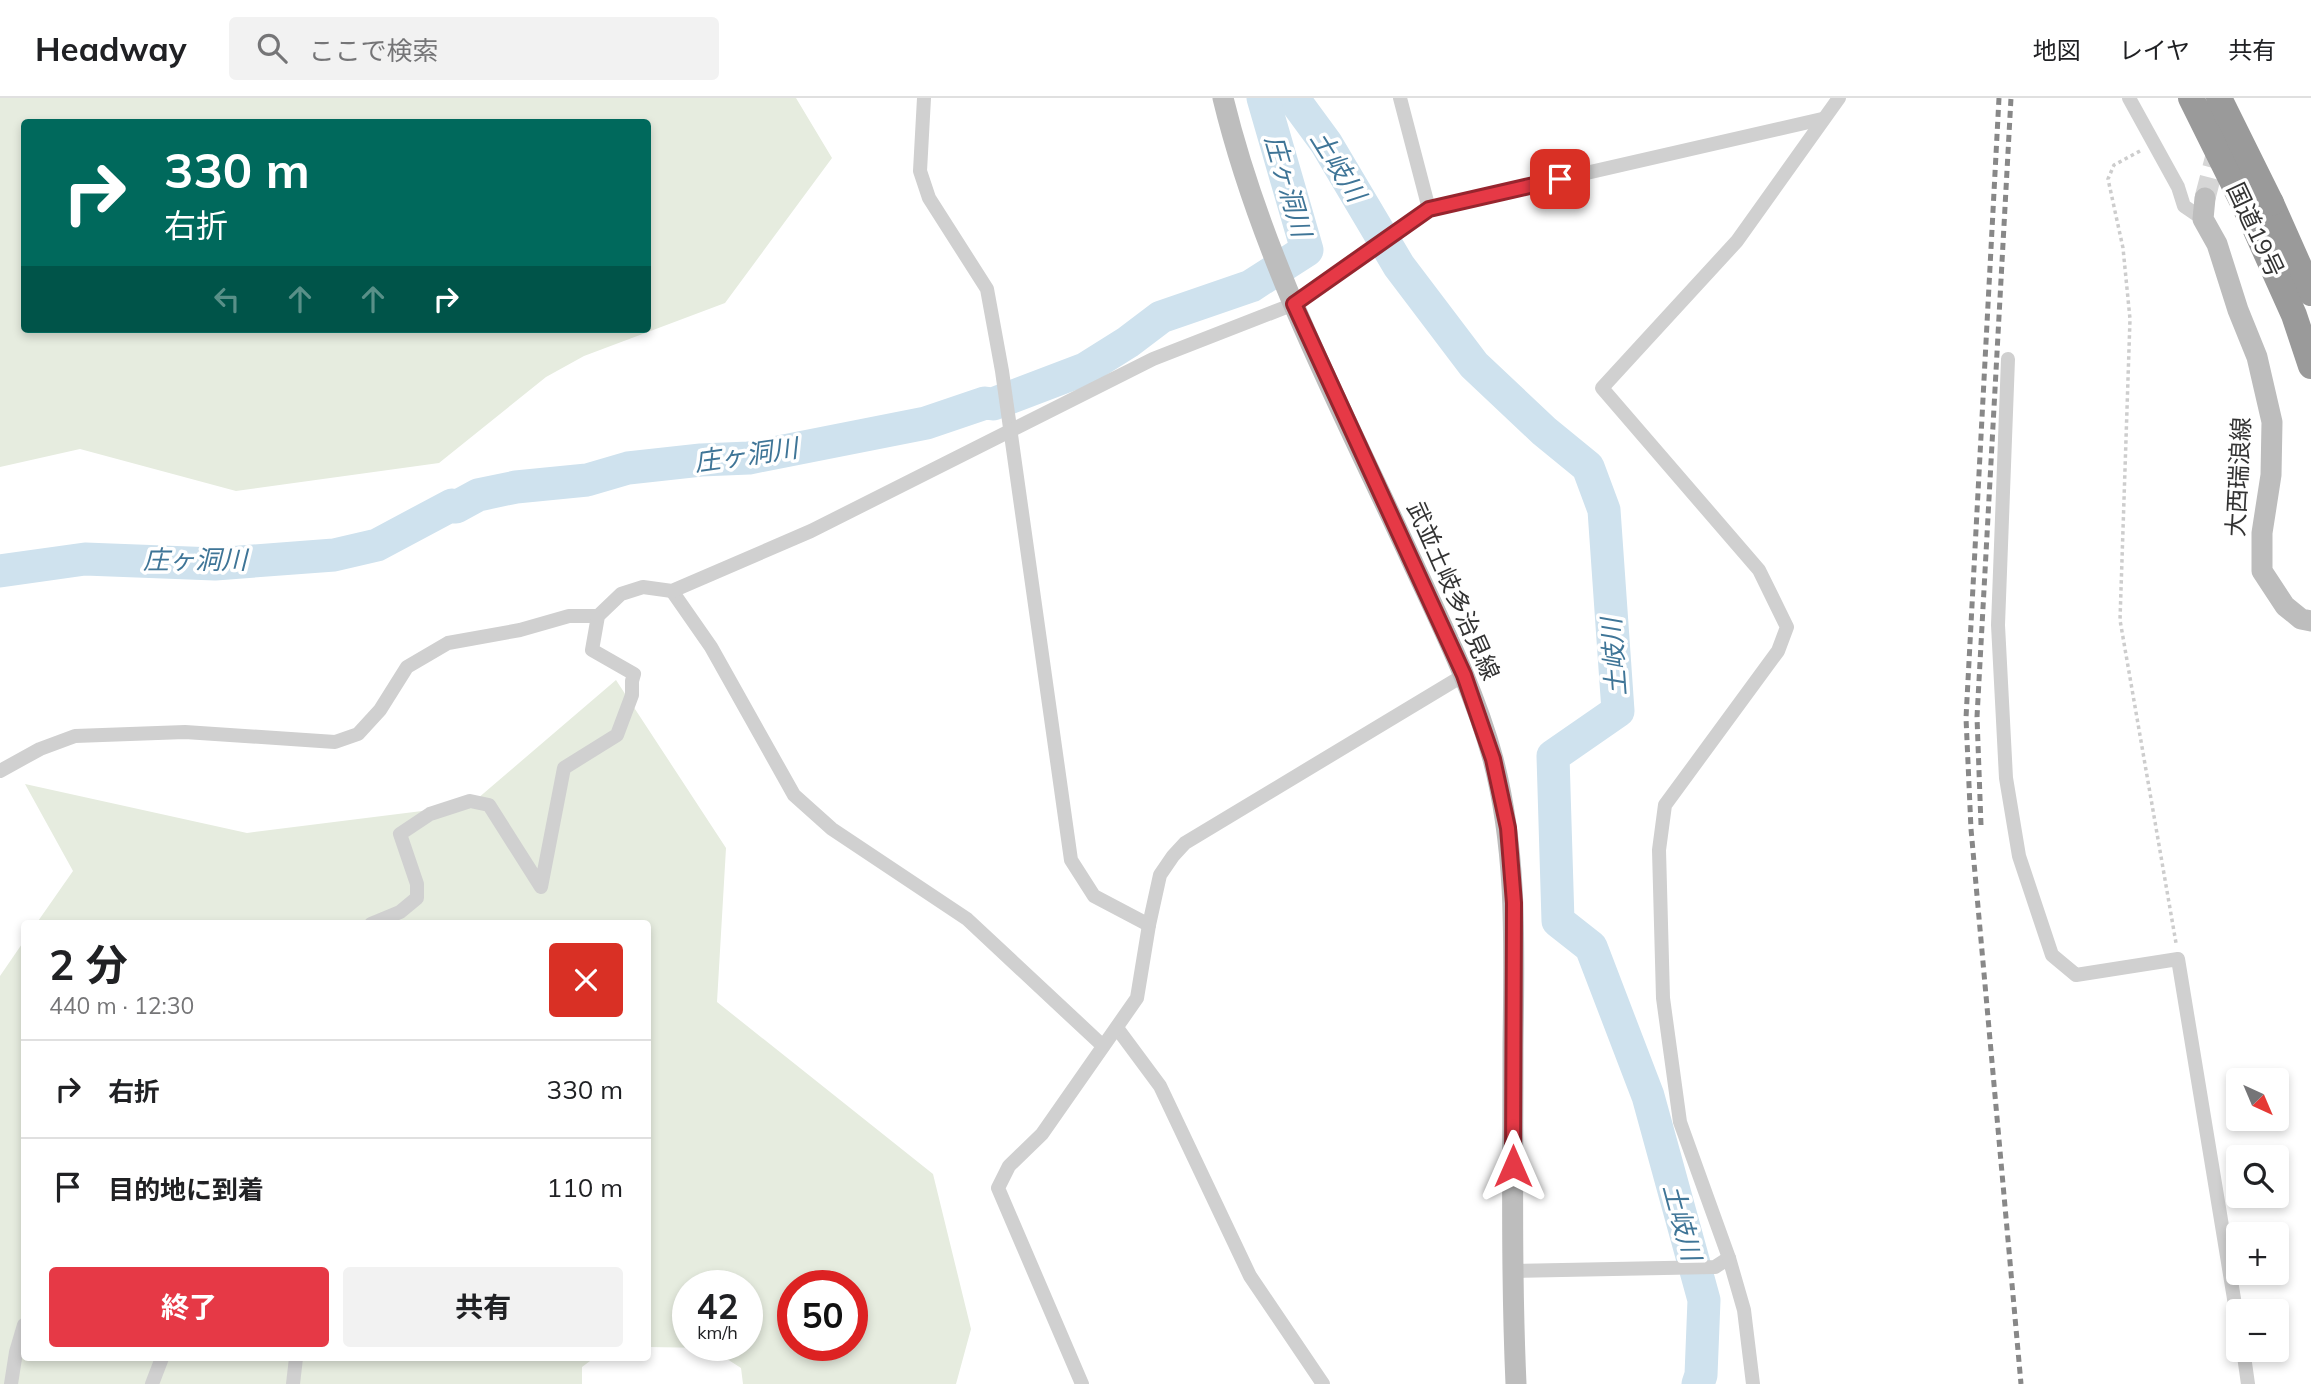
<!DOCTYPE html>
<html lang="ja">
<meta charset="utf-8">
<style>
:root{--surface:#fff;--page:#f2f2f2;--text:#202124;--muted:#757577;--line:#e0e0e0;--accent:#e63946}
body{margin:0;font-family:Mulish,"Noto Sans JP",sans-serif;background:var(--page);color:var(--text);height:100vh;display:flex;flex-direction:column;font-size:26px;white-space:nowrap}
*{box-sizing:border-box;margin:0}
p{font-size:23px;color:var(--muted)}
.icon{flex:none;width:38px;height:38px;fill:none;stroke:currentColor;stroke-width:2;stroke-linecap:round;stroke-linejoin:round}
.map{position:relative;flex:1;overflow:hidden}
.details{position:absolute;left:21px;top:822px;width:630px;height:441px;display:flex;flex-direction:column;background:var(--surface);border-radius:7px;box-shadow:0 4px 10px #0003}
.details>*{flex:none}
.guide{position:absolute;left:21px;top:21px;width:630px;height:214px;border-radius:7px;box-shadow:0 4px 10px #0003;background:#00695c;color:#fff;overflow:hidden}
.needle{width:46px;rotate:136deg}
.controls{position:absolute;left:2226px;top:970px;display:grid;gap:14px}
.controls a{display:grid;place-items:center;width:63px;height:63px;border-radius:7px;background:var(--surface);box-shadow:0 4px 10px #0003;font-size:35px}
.speed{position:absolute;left:672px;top:1172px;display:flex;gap:14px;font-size:35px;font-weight:700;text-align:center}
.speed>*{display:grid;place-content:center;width:91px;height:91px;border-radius:50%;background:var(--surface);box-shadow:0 4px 10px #0003;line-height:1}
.speed small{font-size:18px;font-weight:400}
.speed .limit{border:10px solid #d22;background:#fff;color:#111}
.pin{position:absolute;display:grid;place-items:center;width:60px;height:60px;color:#fff;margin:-30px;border-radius:14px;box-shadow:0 4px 10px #0006}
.me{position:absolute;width:77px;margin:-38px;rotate:0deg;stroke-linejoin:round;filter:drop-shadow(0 0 5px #0008)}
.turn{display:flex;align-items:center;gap:24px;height:147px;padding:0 28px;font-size:32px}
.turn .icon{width:91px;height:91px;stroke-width:2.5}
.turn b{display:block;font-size:49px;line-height:60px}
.lanes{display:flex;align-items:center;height:66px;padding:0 28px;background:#0003;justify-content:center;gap:35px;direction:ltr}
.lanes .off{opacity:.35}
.round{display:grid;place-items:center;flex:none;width:74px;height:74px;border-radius:7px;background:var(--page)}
.overview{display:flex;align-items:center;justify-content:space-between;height:119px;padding:0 28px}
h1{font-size:42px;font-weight:700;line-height:52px}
.action{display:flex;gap:14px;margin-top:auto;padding:14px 28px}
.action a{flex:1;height:80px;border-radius:7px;background:var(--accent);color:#fff;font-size:28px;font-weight:700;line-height:80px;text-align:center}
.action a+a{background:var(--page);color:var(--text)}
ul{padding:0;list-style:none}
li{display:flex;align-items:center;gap:21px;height:98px;padding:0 28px;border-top:2px solid var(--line)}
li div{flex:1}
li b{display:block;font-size:26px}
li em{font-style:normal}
header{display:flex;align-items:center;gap:42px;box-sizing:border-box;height:98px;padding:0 35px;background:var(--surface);border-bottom:2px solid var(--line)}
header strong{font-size:33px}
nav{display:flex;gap:38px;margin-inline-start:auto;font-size:24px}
.search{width:490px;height:63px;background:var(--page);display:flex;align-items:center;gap:18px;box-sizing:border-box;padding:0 24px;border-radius:7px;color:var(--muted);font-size:26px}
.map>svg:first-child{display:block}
</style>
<header>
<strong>Headway</strong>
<div class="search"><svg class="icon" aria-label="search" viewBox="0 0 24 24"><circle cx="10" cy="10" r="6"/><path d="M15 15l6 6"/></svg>ここで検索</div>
<nav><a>地図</a><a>レイヤ</a><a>共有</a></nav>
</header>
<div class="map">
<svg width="2311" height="1286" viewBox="0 0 2311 1286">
<rect width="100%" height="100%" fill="#fff"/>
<g fill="#e6ecdf" fill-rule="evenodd">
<path d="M0,0H796L832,60L725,205L584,258L546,279L439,365L236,393L80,351L0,369ZM24,24H648V231H24Z"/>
<path d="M616,582L726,750L717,904L933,1076L971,1231L956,1286H743L741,1270L710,1250L648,1249V826H36L73,773L25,686L247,735L470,707ZM688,1188H747V1248H688ZM793,1188H852V1248H793Z"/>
<path d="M24,843V1260H594L582,1269V1286H0V878Z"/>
</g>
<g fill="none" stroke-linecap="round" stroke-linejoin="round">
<g stroke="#cfe2ee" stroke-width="33">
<path d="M1293,0L1326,45L1399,168L1474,267L1544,333L1588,369L1604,412L1618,613L1553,658L1558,823L1591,849L1648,998L1704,1202L1701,1277L1698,1286"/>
<path d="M0,473L85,461L215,466L334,457L377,447L452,407L456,409L478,397L516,389L587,382L628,370L701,362L749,360L926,325L985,305L993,306L1085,271L1128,244L1161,219L1251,188L1307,152L1263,0"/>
</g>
<path stroke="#d6d6d6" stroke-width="21" stroke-dasharray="21 10" stroke-linecap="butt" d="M2205,100L2219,46"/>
<path stroke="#cdcdcd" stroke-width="3.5" stroke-dasharray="3.5 3.5" stroke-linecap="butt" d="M2140,53L2114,67L2108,81L2123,150L2130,221L2120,522L2176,845"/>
<g stroke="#d0d0d0" stroke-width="14">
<path d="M924,0L920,73L929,100L987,191L1002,273L1071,762L1094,798L1149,827"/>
<path d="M1400,0L1429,111"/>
<path d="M2129,0L2178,89L2184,108L2203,121"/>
<path d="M2008,261L1998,527L2006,680L2019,758L2052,857L2076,877L2178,861L2238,1225"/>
<path d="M672,493L711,549L794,697L832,731L967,821L1103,948"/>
<path d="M0,673L40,651L75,638L185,634L335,644L358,636L380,612L407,569L448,545L520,532L569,518H598"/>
<path d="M371,826L400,814L417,800V786L400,736L430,716L470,703L489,707L541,789L564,670L617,637L632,597V583L634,576L592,552L598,518L621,496L643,489L672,493L811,433L1153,261L1294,206L1429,111L1822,21"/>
<path d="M1117,930L1160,988L1250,1178L1323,1286"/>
<path d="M1512,1173L1715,1169L1729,1160"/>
<path d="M2243,1251L2248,1286"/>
<path d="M11,1286L16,1254L24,1227"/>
<path d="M152,1286L162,1260"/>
<path d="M293,1286L296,1260"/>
<path d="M1082,1286L998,1090L1009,1068L1042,1036L1137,900L1149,827L1160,777L1173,758L1185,745L1464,577"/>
<path d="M1753,1286L1744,1212L1729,1160L1680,1024L1663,900L1659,752L1665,707L1778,553L1787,529L1759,472L1602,290L1737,143L1839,0"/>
</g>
<g stroke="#bdbdbd" stroke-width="21">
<path d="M1223,0C1262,161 1342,311 1411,461C1441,526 1474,591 1493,661C1518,756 1514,852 1513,949C1513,1061 1511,1174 1516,1286"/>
<path d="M2205,100L2203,121L2217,146L2238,212L2257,259L2272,324L2271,377L2262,435V473L2285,508L2301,521L2311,523"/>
</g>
<g stroke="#9a9a9a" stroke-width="26">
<path d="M2271,105L2311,195"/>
<path d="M2250,119L2294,217L2311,268"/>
</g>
<g stroke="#888" stroke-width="5" stroke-dasharray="7 5" stroke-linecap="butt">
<path d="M1999,0L1966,620L1971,731L2021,1286"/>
<path d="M1981,727L1977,619L2011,0"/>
</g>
<g stroke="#9a9a9a" stroke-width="26">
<path d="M2191,0L2250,119"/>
<path d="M2219,0L2271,105"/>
</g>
</g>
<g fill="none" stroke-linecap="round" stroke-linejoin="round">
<defs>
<path id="route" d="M1513,1068L1514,805L1508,730L1493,661L1464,577L1294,206L1429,111L1560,81"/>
</defs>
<use href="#route" stroke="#96252e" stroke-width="18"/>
<use href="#route" stroke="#e63946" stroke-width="12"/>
</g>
<g text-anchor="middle" stroke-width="7" stroke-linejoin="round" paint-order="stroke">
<g font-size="24" fill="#333" stroke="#fff">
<text transform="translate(2255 132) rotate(65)" y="8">国道19号</text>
<text transform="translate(2239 379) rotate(-87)" y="8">大西瑞浪線</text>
<text transform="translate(1453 493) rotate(66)" y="8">武並土岐多治見線</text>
</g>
<g font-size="26" font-style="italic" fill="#3f7597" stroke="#fff">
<text transform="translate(1338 68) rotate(58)" y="9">土岐川</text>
<text transform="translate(1288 88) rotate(74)" y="9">庄ヶ洞川</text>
<text transform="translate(746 357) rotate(-8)" y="9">庄ヶ洞川</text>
<text x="195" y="471">庄ヶ洞川</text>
<text transform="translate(1614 559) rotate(-94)" y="9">土岐川</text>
<text transform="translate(1682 1124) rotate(75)" y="9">土岐川</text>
</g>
</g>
</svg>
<div class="controls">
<a><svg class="needle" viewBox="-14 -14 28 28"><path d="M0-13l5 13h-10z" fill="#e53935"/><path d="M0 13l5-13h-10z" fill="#757577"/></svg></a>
<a><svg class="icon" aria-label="search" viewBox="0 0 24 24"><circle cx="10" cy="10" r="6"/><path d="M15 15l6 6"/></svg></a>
<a>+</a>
<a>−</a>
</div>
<div class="speed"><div>42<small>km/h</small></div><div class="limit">50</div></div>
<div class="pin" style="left:1560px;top:81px;background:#d93025"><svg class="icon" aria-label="arrive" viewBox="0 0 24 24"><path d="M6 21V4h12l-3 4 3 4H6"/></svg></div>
<svg class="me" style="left:1513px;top:1068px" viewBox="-20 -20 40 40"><path d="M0-17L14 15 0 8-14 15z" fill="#e63946" stroke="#fff" stroke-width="4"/></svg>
<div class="guide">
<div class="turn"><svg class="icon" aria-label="right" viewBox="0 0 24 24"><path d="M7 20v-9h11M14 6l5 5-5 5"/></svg><div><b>330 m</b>右折</div></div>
<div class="lanes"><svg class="icon off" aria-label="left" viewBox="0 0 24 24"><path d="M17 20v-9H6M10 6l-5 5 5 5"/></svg><svg class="icon off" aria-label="ahead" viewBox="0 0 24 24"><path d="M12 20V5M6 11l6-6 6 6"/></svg><svg class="icon off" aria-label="ahead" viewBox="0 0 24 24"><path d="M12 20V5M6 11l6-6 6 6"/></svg><svg class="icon" aria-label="right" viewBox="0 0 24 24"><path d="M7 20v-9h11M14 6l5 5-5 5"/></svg></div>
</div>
<section class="details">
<div class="overview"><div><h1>2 分</h1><p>440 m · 12:30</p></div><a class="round" style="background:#d93025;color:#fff"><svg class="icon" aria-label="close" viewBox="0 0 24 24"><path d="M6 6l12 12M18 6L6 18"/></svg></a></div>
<ul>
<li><svg class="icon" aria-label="right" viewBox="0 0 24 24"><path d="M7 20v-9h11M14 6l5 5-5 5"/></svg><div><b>右折</b></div><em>330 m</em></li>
<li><svg class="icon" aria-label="arrive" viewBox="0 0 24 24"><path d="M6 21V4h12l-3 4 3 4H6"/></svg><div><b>目的地に到着</b></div><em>110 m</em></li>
</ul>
<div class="action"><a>終了</a><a>共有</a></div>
</section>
</div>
